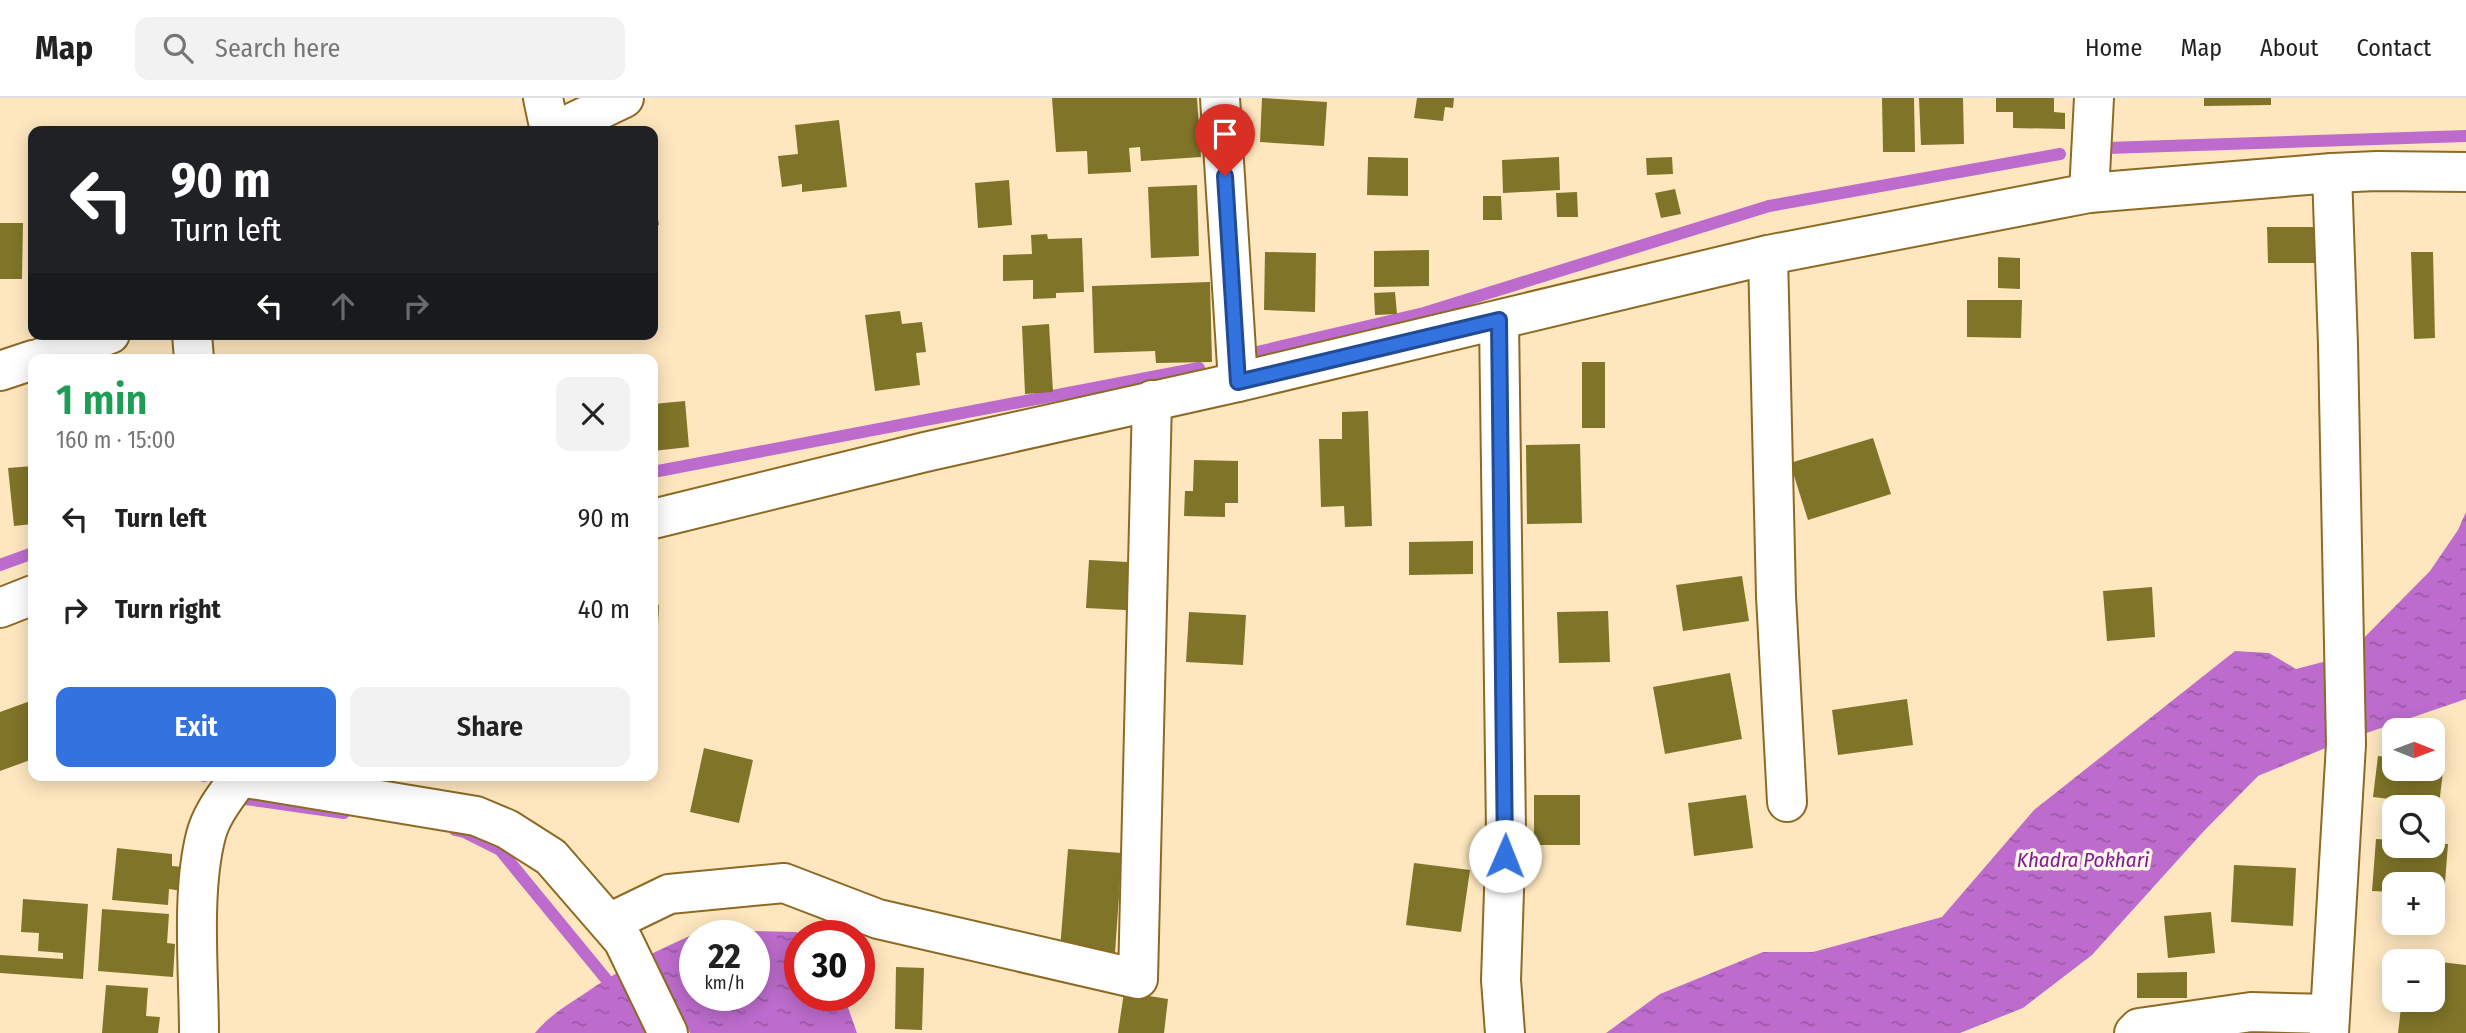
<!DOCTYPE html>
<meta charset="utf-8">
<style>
:root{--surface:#fff;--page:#f2f2f2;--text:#222;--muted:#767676;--line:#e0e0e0;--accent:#3373e0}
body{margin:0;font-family:"Fira Sans Condensed",sans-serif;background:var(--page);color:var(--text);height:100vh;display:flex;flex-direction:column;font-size:26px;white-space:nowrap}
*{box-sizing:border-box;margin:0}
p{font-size:23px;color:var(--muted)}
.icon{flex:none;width:38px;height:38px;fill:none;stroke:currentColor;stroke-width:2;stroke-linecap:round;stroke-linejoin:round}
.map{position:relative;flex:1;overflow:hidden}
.sheet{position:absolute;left:28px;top:256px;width:630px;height:427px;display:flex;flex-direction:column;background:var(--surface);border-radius:14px;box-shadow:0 4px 18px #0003}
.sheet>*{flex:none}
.banner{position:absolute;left:28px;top:28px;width:630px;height:214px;border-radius:14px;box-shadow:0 4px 18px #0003;background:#202124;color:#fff;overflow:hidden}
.needle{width:46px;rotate:91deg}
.buttons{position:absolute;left:2382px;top:620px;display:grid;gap:14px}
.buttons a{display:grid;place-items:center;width:63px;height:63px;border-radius:14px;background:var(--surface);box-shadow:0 4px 18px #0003;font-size:35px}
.speed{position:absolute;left:679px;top:822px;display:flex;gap:14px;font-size:35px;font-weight:700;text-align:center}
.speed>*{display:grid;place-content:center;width:91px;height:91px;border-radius:50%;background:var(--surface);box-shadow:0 4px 18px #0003;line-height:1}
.speed small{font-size:18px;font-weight:400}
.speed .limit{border:10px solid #d22;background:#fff;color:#111}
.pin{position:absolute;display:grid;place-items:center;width:60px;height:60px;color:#fff;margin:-72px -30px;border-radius:50% 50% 50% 0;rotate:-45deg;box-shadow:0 0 7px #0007}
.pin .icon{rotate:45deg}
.me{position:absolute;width:77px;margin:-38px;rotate:1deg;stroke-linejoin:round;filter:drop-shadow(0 0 5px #0008)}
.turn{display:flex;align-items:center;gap:24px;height:147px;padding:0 28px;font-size:32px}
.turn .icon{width:91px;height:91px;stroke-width:2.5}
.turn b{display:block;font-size:49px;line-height:60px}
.lanes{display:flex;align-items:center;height:66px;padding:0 28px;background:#0003;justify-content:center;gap:35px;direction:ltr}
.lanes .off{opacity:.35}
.round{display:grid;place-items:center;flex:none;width:74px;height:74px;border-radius:14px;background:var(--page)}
.overview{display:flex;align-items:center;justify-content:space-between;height:119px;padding:0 28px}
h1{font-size:42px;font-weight:600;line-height:52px;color:#1e9e55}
.button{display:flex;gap:14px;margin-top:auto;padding:14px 28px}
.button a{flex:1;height:80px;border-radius:14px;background:var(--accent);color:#fff;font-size:28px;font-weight:600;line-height:80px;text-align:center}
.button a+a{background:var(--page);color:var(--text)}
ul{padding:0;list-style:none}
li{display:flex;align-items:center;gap:21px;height:91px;padding:0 28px}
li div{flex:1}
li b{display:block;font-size:26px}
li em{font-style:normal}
header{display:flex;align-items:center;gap:42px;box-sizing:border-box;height:98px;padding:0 35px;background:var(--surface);border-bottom:2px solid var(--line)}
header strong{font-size:33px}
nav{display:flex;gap:38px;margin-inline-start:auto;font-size:24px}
.search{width:490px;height:63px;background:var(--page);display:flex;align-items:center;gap:18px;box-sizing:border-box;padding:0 24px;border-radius:14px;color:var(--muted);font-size:26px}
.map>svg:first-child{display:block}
</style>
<header>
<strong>Map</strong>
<div class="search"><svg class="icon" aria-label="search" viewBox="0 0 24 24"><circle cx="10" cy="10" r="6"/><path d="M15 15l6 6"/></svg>Search here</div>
<nav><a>Home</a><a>Map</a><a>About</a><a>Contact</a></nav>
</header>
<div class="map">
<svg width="2466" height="935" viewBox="0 0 2466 935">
<defs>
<pattern id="water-ripples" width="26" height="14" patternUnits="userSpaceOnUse" patternTransform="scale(1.75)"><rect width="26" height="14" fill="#bd6ccd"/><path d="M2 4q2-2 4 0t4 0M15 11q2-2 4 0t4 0" fill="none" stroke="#9b59a5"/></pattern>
</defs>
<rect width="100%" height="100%" fill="#fee7bf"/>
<g fill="url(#water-ripples)" fill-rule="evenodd">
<path d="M2466,414V601L2340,644L2258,678L2203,734L2092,857L2023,910L1960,935H1606L1660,896L1763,854H1813L1942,819L2034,712L2235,553L2269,555L2296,571L2346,558L2430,473L2458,432Z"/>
<path d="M705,832L796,834L803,838H800V898H844L857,935H690L687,927L657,923L652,935H535C548,919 564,909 581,898C620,871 661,849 705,832ZM695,838H754V898H695Z"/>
</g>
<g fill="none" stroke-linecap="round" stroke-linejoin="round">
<g stroke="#bd6ccd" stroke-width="12">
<path d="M2107,50L2466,38"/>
<path d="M1253,255L1424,215L1769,108L2060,56"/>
<path d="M653,374L1199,270"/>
<path d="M0,467L33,455"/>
<path d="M204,678L205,677"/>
<path d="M246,701L344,715"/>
<path d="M455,732L464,734L500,752L606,881"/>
</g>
</g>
<g fill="#7f7428">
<path d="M1052,0H1197L1201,59L1141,63L1140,49L1129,50L1131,74L1088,76L1087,53L1056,54Z"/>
<path d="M1262,0L1327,4L1324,48L1260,44Z"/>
<path d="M1417,0H1454L1453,10L1445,9L1443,23L1414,20Z"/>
<path d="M1882,0H1914L1915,54H1883Z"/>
<path d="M1919,0H1963L1964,46L1921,47Z"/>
<path d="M1996,0H2054V14L2065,15V31L2013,30V14H1996Z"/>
<path d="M2204,0H2271V7L2204,8Z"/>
<path d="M839,22L847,89L802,94V86L782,89L778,58L798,56L795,27Z"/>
<path d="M1368,59L1408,60V98L1367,97Z"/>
<path d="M1559,59L1560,92L1503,95L1502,62Z"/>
<path d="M1672,59L1673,76L1647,77L1646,60Z"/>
<path d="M1009,82L1012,127L978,130L975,85Z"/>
<path d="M1197,87L1199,158L1151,160L1148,89Z"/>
<path d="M1675,91L1681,116L1661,120L1655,95Z"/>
<path d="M653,92L659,127L653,128Z"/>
<path d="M1577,94L1578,119H1557L1556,95Z"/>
<path d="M1483,98H1501L1502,122H1483Z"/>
<path d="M0,125H23L22,181H0Z"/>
<path d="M2267,129H2321V165H2268Z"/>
<path d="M1047,136L1048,141L1082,140L1084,194L1056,195V200L1033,201V182L1003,183V157L1032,156L1031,137Z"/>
<path d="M1429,152V188L1374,189V153Z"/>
<path d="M1265,154L1316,155L1315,214L1264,212Z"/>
<path d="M2411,154H2433L2435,240L2414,241Z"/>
<path d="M1998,159L2020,160V191L1998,190Z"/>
<path d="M1210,184L1212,264L1156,265L1155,253L1094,255L1092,188Z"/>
<path d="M1395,194L1397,216L1375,217L1374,195Z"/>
<path d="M1967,202H2022L2021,240L1967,239Z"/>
<path d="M900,213L902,226L922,224L926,254L916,255L920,287L875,293L865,217Z"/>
<path d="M1049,226L1053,294L1025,296L1022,228Z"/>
<rect x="1582" y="264" width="23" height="66"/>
<path d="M685,303L689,349L653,353V306Z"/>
<path d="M1368,313L1372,428L1345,429L1344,408L1321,409L1319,341H1342V314Z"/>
<path d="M1873,340L1891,396L1808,422L1790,365Z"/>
<path d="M1580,346L1582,425L1527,426L1526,347Z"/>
<path d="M1194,362L1238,363V405H1225V419L1184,418L1185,393H1193Z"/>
<path d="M33,368V426L14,428L8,370Z"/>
<path d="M1473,443V476L1409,477V444Z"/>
<path d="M1089,462L1147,465L1145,513L1086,510Z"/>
<path d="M1742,478L1749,523L1683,533L1676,487Z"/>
<path d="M2152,489L2155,539L2107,543L2103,493Z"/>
<path d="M653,506L659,507L656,567L653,566Z"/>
<path d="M1608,513L1610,564L1559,565L1557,514Z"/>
<path d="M1189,514L1246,517L1243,567L1186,564Z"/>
<path d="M1730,575L1742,641L1665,656L1653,589Z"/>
<path d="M1907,601L1913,647L1838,657L1832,612Z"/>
<path d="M33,602V661L0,673V614Z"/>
<path d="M704,650L753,662L739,725L690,714Z"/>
<path d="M2378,658L2394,660V670H2432V664L2444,665L2439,707L2373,699Z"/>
<rect x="1534" y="697" width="46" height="50"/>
<path d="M1746,697L1753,750L1694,758L1688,705Z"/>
<path d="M2376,741L2394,742V747L2448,746L2444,798L2432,797V786H2394V794L2372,793Z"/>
<path d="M117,750L172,756V768L184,769L182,793L169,791L168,807L112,802Z"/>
<path d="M1068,751L1122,755L1115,855L1060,851Z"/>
<path d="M1414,765L1470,772L1461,834L1406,827Z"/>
<path d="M2234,767L2296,770L2293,828L2231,824Z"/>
<path d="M23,801L88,806L83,881L0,875V857L63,861V855L38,853L39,835L21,834Z"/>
<path d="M102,811L169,816L167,845L175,846L173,879L98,873Z"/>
<path d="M2211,814L2215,855L2168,860L2164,818Z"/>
<path d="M2432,863L2466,867V935H2398L2402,901H2432Z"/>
<path d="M896,869L924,870L922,932L895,931Z"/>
<path d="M2187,874V900H2137V875Z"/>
<path d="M106,887L148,890L146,918L160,919L158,935H102Z"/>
<path d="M1124,894L1168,901L1164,935H1118Z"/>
</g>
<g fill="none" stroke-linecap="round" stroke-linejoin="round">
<defs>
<g id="minor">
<path d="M543,0L550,33"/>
<path d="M1220,0L1238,284"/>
<path d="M555,33L624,0"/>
<path d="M2089,95L2094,0"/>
<path d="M1768,157L1776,498L1787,704"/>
<path d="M1499,222L1506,733L1501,882L1505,935"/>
<path d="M192,236L194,261"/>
<path d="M38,261L110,236"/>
<path d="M0,273L33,262"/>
<path d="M653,421L925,354L1238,284L1768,157L2089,95L2332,75L2377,73L2466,74"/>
<path d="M0,510L33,497"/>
<path d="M240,679L476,718L507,731L551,759L623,842L668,935"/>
<path d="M609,825L669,796L784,785L878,821L1138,881L1152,302"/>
<path d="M199,935C199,874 191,795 206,737C212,714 228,696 241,677"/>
<path d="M2134,935L2139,930L2251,914L2330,916"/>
<path d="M2329,935L2346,646L2338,247L2332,75"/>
</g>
</defs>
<use href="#minor" stroke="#8d6a24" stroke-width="42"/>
<use href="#minor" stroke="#fff" stroke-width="38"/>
</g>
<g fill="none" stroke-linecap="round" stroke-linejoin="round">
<defs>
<path id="route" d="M1225,78L1238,284L1499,222L1505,758"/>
</defs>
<use href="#route" stroke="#214b92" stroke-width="18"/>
<use href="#route" stroke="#3373e0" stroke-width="12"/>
</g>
<g text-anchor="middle" stroke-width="7" stroke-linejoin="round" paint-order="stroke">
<g font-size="21" font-style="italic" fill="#801a93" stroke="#fef6e9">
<text x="2083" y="769">Khadra Pokhari</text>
</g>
</g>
</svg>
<div class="buttons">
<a><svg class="needle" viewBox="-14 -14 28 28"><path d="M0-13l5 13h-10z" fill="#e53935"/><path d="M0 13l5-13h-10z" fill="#767676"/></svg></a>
<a><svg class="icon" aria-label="search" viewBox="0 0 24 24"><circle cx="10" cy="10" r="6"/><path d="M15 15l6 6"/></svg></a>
<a>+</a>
<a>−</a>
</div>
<div class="speed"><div>22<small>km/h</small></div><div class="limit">30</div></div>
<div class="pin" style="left:1225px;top:78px;background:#d93025"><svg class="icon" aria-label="arrive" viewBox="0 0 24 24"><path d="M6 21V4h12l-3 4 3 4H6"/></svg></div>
<svg class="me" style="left:1505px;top:758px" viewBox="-20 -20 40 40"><circle r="19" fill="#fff"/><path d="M0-13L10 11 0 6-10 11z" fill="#3373e0"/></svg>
<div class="banner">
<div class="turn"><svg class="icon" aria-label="left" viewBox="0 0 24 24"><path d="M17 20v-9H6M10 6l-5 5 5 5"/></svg><div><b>90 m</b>Turn left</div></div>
<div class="lanes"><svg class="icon" aria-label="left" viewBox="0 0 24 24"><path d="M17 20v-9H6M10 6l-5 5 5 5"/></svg><svg class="icon off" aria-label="ahead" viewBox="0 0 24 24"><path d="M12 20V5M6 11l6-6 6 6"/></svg><svg class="icon off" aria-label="right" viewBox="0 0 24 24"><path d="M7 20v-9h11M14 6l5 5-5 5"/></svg></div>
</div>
<section class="sheet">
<div class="overview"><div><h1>1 min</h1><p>160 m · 15:00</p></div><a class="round"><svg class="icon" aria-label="close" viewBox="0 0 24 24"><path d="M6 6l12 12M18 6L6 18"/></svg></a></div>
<ul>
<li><svg class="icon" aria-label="left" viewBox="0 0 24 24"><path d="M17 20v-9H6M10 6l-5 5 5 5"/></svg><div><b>Turn left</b></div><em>90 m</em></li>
<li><svg class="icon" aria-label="right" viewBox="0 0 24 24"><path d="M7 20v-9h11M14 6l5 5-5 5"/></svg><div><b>Turn right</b></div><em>40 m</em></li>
</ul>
<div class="button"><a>Exit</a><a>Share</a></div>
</section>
</div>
